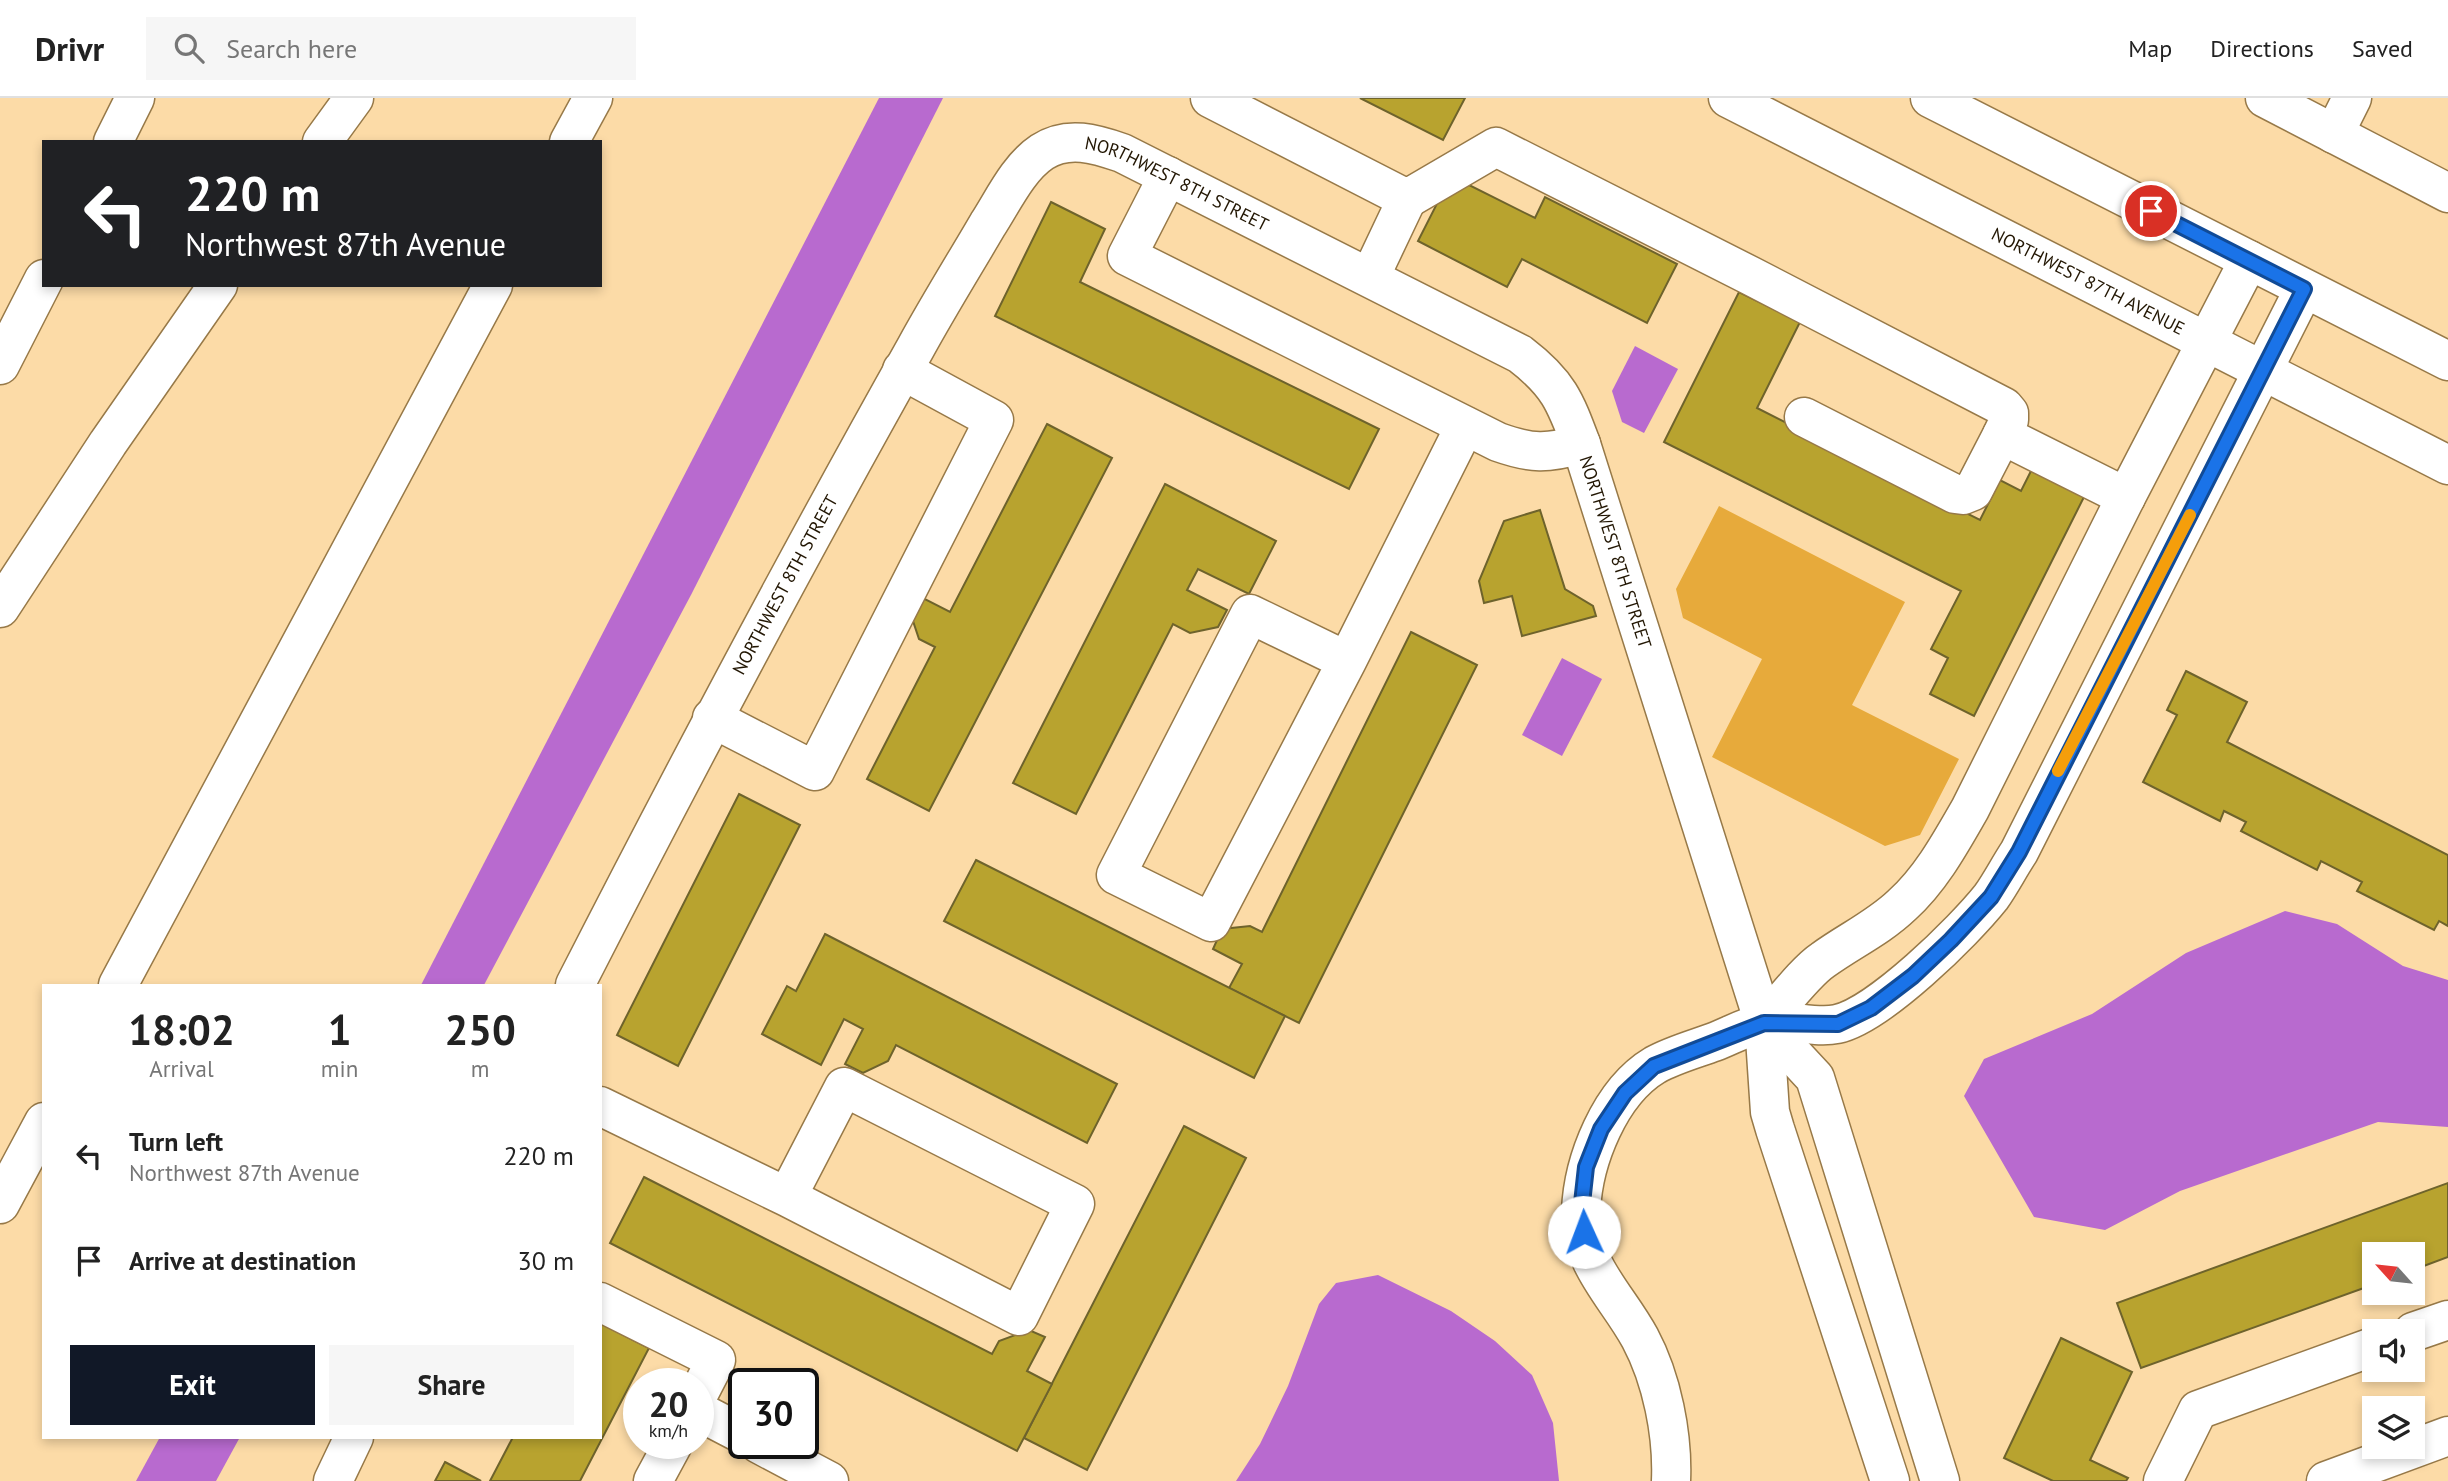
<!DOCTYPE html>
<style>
:root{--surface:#fff;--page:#f6f6f6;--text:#222;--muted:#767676;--line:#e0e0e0;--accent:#111827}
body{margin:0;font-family:"PT Sans",sans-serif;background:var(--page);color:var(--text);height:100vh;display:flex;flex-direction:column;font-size:26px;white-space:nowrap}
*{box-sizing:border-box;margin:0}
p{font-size:23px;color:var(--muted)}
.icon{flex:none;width:38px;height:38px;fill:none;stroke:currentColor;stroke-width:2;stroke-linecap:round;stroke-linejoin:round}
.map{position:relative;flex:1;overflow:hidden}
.panel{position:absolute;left:42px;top:886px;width:560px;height:455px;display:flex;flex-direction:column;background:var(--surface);border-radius:0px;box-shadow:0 4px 10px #0003}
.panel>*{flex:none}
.hud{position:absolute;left:42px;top:42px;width:560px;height:147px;border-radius:0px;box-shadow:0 4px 10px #0003;background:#202124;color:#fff;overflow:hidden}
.needle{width:46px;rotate:297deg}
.fabs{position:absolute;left:2362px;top:1144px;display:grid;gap:14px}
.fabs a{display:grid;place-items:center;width:63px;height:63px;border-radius:0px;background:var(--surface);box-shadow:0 4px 10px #0003;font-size:35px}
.speed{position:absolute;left:623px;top:1270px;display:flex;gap:14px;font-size:35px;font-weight:700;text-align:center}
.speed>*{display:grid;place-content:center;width:91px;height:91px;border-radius:50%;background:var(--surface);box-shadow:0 4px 10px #0003;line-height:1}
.speed small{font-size:18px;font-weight:400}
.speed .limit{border:4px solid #111;border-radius:10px;background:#fff;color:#111}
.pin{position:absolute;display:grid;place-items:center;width:60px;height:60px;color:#fff;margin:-30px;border:4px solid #fff;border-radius:50%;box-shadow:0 2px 7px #0007}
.me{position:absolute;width:77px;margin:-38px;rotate:358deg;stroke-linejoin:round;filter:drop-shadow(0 0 5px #0008)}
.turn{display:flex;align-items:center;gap:24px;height:147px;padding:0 28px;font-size:32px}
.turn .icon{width:91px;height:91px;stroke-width:2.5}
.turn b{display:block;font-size:49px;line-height:60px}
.eta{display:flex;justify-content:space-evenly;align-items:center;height:119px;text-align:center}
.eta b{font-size:42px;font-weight:700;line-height:49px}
.primary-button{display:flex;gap:14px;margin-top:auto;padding:14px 28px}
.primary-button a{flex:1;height:80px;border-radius:0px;background:var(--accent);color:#fff;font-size:28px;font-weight:700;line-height:80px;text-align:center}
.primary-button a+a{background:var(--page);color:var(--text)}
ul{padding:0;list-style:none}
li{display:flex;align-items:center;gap:21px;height:105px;padding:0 28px}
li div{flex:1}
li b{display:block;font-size:26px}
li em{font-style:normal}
header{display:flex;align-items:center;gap:42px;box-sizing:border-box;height:98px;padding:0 35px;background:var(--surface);border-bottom:2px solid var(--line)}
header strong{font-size:33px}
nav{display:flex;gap:38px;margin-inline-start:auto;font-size:24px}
.search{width:490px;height:63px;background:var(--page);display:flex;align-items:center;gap:18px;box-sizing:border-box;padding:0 24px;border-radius:0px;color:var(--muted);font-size:26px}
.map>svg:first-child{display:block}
</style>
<header>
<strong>Drivr</strong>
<div class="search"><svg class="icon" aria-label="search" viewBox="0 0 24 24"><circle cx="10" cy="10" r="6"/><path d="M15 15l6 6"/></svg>Search here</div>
<nav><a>Map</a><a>Directions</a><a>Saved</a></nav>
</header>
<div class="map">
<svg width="2448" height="1383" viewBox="0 0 2448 1383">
<rect width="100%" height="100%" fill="#fcdba7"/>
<path fill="#e7aa3b" d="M1719,408L1905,504L1852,607L1959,661L1920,737L1885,748L1712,659L1762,561L1683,520L1676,491Z"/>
<g fill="#b86acf">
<path d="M879,0H943L692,495L484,887H421Z"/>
<path d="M1635,248L1678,271L1644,335L1622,324L1612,293Z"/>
<path d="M1562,560L1602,581L1562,658L1522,637Z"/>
<path d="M2285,813L2337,826L2403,868L2448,882V1029L2378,1024L2180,1093L2105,1132L2034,1119L1964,998L1984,961L2092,916L2186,855Z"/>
<path d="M1378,1177L1451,1213L1495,1243L1532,1277L1553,1325L1559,1383H1236L1260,1346L1288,1288L1319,1206L1336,1185Z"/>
<path d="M160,1339H240L216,1383H136Z"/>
</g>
<g fill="#b8a32f" stroke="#6e632c" stroke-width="2">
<path d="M1360,0H1465L1443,42Z"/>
<path d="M1451,78L1535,120L1545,99L1677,166L1647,225L1522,161L1507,189L1418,143Z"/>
<path d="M1051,104L1105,131L1080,184L1379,331L1349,391L995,218Z"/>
<path d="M1739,194L1800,224L1757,310L1980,422L2000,382L2021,393L2038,359L2091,385L1974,618L1930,596L1948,560L1931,551L1961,493L1664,344Z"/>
<path d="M1047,326L1112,360L929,713L867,681L935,549L919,541L910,514L919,498L950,514Z"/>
<path d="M1165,386L1276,443L1249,496L1198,471L1187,492L1227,512L1218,529L1190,535L1173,526L1076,716L1013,685Z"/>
<path d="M1540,412L1565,491L1593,508L1596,518L1522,538L1512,498L1484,505L1479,483L1504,423Z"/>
<path d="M1411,534L1477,567L1299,925L1229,890L1242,866L1213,851L1222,831L1250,828L1262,834Z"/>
<path d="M2186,573L2247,604L2227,644L2448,757V828L2439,823L2434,832L2357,793L2362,784L2321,763L2317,772L2241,733L2246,724L2224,713L2220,723L2143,684L2177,617L2167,612Z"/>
<path d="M739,696L800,727L678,968L617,937Z"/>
<path d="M976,762L1285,918L1254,980L944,823Z"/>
<path d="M825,836L1117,986L1087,1045L896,947L888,963L863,975L845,966L863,931L844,921L821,967L762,936L787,888L796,893Z"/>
<path d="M1184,1028L1246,1060L1087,1372L1024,1340Z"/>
<path d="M644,1079L992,1256L999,1243L1029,1232L1045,1239L1027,1273L1052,1286L1017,1353L610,1145Z"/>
<path d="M2448,1085V1159L2413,1172V1157H2375V1186L2141,1270L2117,1205Z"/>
<path d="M600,1225L649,1250L580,1383H490L513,1339H600Z"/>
<path d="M2061,1240L2132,1274L2090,1362L2128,1380L2126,1383H2053L2004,1360Z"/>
<path d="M445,1364L481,1383H435Z"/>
</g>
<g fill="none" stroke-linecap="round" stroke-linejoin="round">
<defs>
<g id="minor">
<path d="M1210,0L1407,101L1496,49L1751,178L2004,309L2009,315V322L2002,337L2126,399"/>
<path d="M2265,0L2448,95"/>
<path d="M2334,36L2352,0"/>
<path d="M1168,78L1127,158L1498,344C1532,356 1547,356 1581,346"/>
<path d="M1370,179L1407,101"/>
<path d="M1804,319L1955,396L1963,397L1973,393L2002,337"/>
<path d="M1347,563L1250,516L1116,777L1211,824L1347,563L1465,328"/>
<path d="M712,620L815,673L994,322L902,272"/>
<path id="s1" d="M575,887C685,672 798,459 916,249C939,207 964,167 988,126C1003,103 1018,70 1042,54C1068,37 1096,46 1122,55L1520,256C1558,285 1565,303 1581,346L1764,925L1770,1014L1775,1031L1890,1383"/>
<path d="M1764,925C1780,908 1805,874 1823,862C1849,843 1878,830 1902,807C1931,781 1951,744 1970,711L2126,399L2249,162"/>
<path d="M1764,925L1815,980L1940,1383"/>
<path d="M600,1008L787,1099L1019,1218L1075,1106L844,989L787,1099"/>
<path d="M600,1204L716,1262L698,1297"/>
<path d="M2413,1234L2448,1222"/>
<path d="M698,1313L744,1337"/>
<path d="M759,1346L829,1383"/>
<path d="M333,1383L354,1339"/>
<path d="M653,1383L673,1346"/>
<path d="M1671,1383C1673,1337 1662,1281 1640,1240C1616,1196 1580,1167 1581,1113C1583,1062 1610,994 1655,967C1673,957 1695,951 1714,944C1730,938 1747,928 1764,925C1787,920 1814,931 1837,926C1879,917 1964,833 1991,799C2001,785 2009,769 2019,754L2304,191"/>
<path d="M2163,1383L2198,1312L2375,1248"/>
<path d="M2326,1383L2448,1338"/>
</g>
<g id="major">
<path id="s2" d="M1728,0L2448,367"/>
<path d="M1930,0L2448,263"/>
</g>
<g id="highway">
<path d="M113,44L135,0"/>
<path d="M322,44L354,0"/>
<path d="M569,44L593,0"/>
<path d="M0,267L44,181"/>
<path d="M0,510L108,345L218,187"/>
<path d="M118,887L493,187"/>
<path d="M0,1106L44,1024"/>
</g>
</defs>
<use href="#minor" stroke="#977948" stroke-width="41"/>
<use href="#major" stroke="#977948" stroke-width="41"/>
<use href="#highway" stroke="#977948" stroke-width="41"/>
<use href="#minor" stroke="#fff" stroke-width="38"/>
<use href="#major" stroke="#fff" stroke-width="38"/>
<use href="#highway" stroke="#fff" stroke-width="38"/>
</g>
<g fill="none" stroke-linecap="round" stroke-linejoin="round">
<defs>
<path id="route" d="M1584,1134L1581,1114L1586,1069L1601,1031L1625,995L1654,968L1764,925L1838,926L1871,910L1913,878L1951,842L1991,799L2019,754L2304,191L2151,113"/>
</defs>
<use href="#route" stroke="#114b97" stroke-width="18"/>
<use href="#route" stroke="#1a73e8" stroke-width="12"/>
<path stroke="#f59e0b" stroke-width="12" d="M2058,673L2190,417"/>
</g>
<g text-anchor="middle" stroke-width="6" stroke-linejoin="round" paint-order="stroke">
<g font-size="18" fill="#221603" stroke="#fff">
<text dy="6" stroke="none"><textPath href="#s1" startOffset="1102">NORTHWEST 8TH STREET</textPath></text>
<text dy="6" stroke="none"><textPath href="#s2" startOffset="404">NORTHWEST 87TH AVENUE</textPath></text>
<text dy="6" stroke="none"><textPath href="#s1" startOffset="1710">NORTHWEST 8TH STREET</textPath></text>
<text dy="6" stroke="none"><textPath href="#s1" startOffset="452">NORTHWEST 8TH STREET</textPath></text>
</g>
</g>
</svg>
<div class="fabs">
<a><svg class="needle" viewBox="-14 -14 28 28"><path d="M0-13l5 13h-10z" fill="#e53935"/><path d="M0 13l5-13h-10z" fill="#767676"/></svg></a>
<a><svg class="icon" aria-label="sound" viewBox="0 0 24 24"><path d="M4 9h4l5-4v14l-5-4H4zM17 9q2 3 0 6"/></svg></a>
<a><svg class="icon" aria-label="layers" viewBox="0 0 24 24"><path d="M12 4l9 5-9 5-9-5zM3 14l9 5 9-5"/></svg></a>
</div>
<div class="speed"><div>20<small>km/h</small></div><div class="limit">30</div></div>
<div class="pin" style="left:2151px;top:113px;background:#d93025"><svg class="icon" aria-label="arrive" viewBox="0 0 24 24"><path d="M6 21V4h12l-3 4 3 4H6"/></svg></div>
<svg class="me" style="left:1584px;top:1134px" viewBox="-20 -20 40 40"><circle r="19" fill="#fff"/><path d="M0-13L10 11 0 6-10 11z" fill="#1a73e8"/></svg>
<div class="hud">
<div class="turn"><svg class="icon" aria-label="left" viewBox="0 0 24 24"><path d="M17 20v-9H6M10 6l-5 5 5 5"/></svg><div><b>220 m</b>Northwest 87th Avenue</div></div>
</div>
<section class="panel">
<div class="eta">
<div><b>18:02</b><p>Arrival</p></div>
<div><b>1</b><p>min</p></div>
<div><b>250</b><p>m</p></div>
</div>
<ul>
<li><svg class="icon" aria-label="left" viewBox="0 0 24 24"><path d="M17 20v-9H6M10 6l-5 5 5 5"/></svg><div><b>Turn left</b><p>Northwest 87th Avenue</p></div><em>220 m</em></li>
<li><svg class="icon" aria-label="arrive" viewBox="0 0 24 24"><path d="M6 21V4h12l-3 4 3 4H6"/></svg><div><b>Arrive at destination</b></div><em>30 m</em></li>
</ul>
<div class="primary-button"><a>Exit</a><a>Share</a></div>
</section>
</div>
